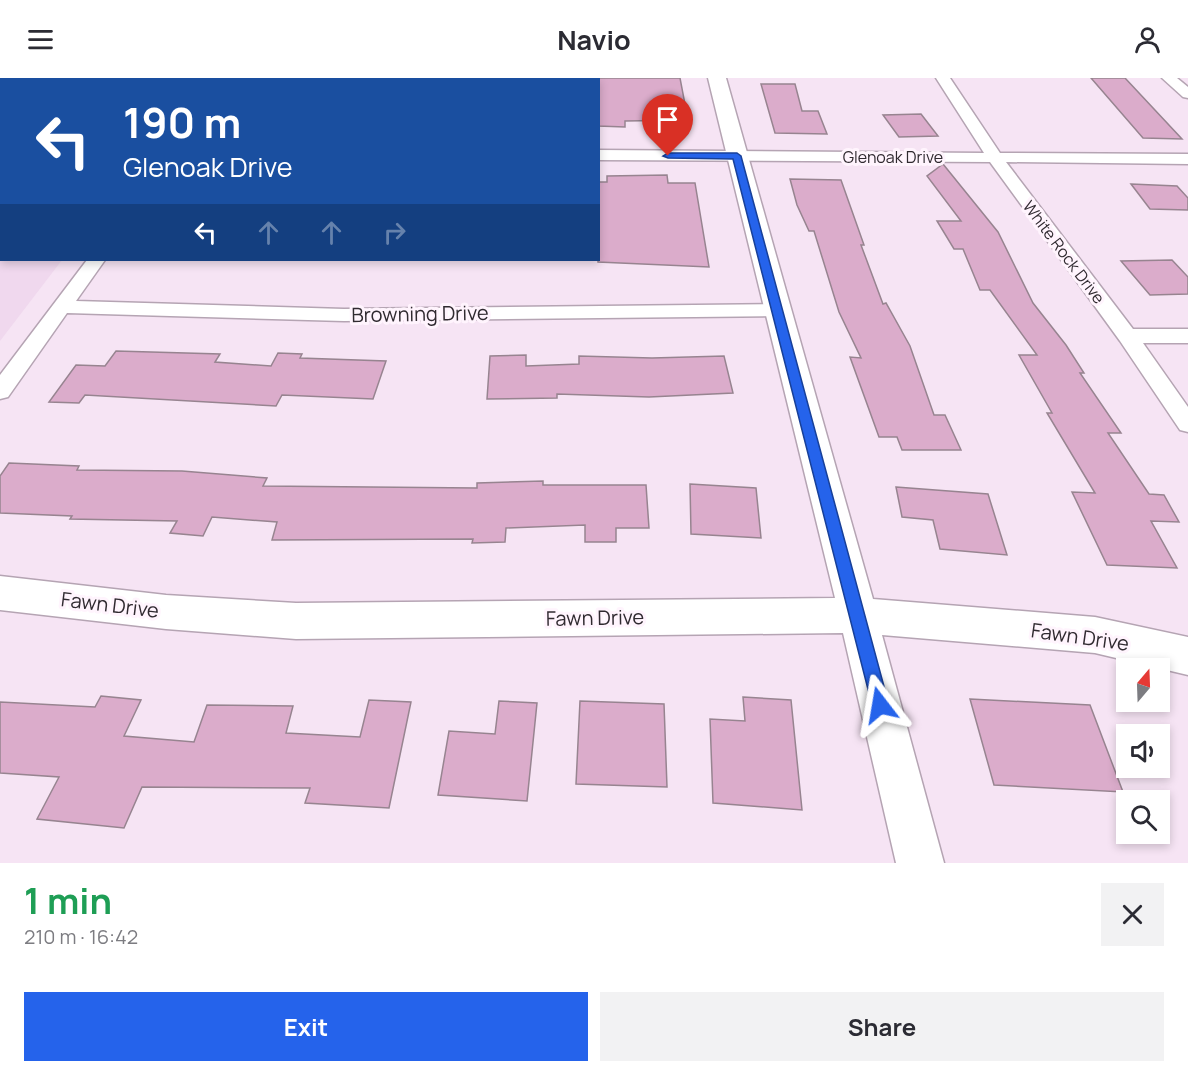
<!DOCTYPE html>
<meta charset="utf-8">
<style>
:root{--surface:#fff;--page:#f2f2f3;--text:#2b2b33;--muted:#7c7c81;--accent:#2563eb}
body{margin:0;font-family:Manrope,sans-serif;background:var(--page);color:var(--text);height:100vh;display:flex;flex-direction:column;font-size:22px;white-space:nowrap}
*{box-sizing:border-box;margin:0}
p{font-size:20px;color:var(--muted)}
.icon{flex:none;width:33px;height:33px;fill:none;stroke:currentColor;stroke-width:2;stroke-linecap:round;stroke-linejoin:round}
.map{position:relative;height:785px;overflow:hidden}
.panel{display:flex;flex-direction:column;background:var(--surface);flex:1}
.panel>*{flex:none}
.hud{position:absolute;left:0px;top:0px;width:600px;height:183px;box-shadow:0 3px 9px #0003;background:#1a4fa0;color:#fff;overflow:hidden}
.needle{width:39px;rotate:19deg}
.buttons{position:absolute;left:1116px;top:580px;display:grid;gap:12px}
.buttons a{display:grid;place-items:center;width:54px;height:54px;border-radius:0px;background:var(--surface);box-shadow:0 3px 9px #0003;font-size:30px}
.pin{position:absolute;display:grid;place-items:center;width:51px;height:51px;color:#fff;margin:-62px -26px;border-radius:50% 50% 50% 0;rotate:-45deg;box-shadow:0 0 6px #0007}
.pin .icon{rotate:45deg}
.me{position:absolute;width:66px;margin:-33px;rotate:346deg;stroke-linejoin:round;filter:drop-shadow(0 0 4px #0008)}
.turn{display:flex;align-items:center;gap:21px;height:126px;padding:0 24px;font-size:27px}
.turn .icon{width:78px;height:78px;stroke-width:2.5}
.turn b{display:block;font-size:42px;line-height:51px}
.lanes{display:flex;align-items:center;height:57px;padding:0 24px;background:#0003;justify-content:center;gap:30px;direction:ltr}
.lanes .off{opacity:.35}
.round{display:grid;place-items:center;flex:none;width:63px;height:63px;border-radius:0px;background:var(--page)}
.overview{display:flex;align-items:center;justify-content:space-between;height:102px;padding:0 24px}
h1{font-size:36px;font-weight:700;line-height:45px;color:#1e9e55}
.button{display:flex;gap:12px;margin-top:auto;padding:12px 24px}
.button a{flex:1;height:69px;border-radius:0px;background:var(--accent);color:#fff;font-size:24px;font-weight:700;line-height:69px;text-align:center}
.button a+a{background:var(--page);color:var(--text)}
header{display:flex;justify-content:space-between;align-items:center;height:78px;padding:0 24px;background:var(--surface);font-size:27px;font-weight:700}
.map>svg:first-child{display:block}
</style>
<header><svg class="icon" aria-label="menu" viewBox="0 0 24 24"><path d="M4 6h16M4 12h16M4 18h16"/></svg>Navio<svg class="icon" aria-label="person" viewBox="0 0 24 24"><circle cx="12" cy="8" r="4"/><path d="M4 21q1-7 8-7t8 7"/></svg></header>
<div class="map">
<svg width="1188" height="785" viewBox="0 0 1188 785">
<rect width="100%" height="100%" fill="#f6e4f4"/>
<path fill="#f0d8ee" d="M0,19L2,182H62L0,263Z"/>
<g fill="#dbaccb" stroke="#978490" stroke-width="1.5">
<path d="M598,0H680L688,42L625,43V49L598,48Z"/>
<path d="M1091,0H1125L1182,61L1143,60Z"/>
<path d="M761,6H795L802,33H818L827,56L775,55Z"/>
<path d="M921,36L938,58L899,59L883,37Z"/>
<path d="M943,86L998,154L1033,225L1066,267L1084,295H1080L1121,355H1108L1149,416L1164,417L1179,444L1151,443L1177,490L1107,487L1072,414L1095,415L1047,335H1052L1019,277H1037L990,212H980L963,171H954L937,143H961L927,98Z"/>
<path d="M667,97L668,105H695L709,189L598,184V104H607V98Z"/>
<path d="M790,101L841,102L864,167H861L883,226L886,225L910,268L934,337H945L961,372H902L897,359H879L850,279L861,280L839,234L814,153H809L797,127Z"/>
<path d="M1131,106L1177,108L1188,120V132L1150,131Z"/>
<path d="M1172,182L1188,199V216L1150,217L1121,183Z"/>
<path d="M116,273L220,276L215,284L271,288L278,275L302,276L300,280L386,283L373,321L282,317L276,328L85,317L79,325L49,324L76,287L105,288Z"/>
<path d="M526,277V288L579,286V278L652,280L724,278L733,315L649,319L557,316V320L487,321L490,278Z"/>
<path d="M9,385L79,388L77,392L182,393L267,400L263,408L477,410V405L543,403V407H646L649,450H616V464H585V447L506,450L505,464L472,465L473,461L272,462L277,444L212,439L203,458L170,455L177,443L70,441L72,438L0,435V398Z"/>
<path d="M690,406L756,410L761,460L691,456Z"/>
<path d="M896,409L988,416L1007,477L940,471L933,442L902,439Z"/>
<path d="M101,618L141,622L124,658L194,664L207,627L293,628L286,655L360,659L369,622L411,624L389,730L305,725L310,710L142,709L124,750L37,741L59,699L0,695V624L95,629Z"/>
<path d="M743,619L791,622L802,732L713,725L710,641L745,643Z"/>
<path d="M970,621L1090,627L1123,714L994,707Z"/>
<path d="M499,623L537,625L527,723L438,717L449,653L495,656Z"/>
<path d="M580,623L664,626L667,709L576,706Z"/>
</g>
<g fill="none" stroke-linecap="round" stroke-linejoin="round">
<defs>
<g id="street">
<path d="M218,0H232L217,2Z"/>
<path d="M936,0H950L1000,75L1188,76V86L1006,84L1133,251H1188V265H1143L1188,329V354L1180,352L1120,263L990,84L598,82V72L984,75Z"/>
<path d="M1162,0H1177L1188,9V20L1183,19Z"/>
<path d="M87,182H105L76,223L344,231L778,226L785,227L788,232L785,237L778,238L344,243L67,235L8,319L0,321V297Z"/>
</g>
<path id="secondary" d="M708,0H726L873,521L1095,539L1188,559V597L1095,575L882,557L944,785H896L843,555L296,561L166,551L0,532V498L166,517L296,525L835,520Z"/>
</defs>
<use href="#street" stroke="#b5a4b3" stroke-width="3"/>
<use href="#secondary" stroke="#b5a4b3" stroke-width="3"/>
<use href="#street" fill="#fff" fill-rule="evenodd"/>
<use href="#secondary" fill="#fff" fill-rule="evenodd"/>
</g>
<path fill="#2563eb" stroke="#184099" stroke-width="1.5" d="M737,75L741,78L889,627L887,633L880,636L874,633L872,627L733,81L668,80L663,78L668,75Z"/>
<g text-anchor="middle" stroke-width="6" stroke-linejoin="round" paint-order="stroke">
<g font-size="16" fill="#302a30" stroke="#fff4fd">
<text x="893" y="85">Glenoak Drive</text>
<text transform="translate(1064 174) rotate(53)" y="6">White Rock Drive</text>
</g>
<g font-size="20" fill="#302a30" stroke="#fff4fd">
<text transform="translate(420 236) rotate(-1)" y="7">Browning Drive</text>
<text transform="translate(110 527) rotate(7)" y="7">Fawn Drive</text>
<text transform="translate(595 540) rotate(-1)" y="7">Fawn Drive</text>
<text transform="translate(1080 559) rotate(8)" y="7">Fawn Drive</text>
</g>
</g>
</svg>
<div class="buttons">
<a><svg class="needle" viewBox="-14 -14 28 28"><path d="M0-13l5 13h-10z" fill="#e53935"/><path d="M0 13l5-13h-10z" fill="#7c7c81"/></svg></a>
<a><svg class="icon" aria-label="sound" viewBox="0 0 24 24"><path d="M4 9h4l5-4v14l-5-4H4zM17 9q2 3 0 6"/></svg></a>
<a><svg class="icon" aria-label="search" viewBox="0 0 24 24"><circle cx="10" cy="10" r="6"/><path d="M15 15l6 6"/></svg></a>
</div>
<div class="pin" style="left:668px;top:78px;background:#d93025"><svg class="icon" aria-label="arrive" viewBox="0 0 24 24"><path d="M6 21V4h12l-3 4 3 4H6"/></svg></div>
<svg class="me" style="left:880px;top:627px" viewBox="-20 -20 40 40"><path d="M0-17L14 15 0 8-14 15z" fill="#2563eb" stroke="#fff" stroke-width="4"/></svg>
<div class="hud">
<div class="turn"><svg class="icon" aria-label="left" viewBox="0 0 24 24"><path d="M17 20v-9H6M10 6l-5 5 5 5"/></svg><div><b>190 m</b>Glenoak Drive</div></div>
<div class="lanes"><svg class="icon" aria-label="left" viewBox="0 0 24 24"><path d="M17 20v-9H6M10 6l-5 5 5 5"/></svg><svg class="icon off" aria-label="ahead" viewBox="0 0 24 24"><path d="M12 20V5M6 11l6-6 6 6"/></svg><svg class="icon off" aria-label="ahead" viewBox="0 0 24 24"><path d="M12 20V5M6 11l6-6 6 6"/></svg><svg class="icon off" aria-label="right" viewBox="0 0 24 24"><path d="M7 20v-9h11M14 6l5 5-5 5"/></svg></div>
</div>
</div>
<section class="panel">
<div class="overview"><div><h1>1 min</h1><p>210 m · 16:42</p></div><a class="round"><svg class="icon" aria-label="close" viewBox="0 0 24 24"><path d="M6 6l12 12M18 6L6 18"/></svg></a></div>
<div class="button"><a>Exit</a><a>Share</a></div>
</section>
